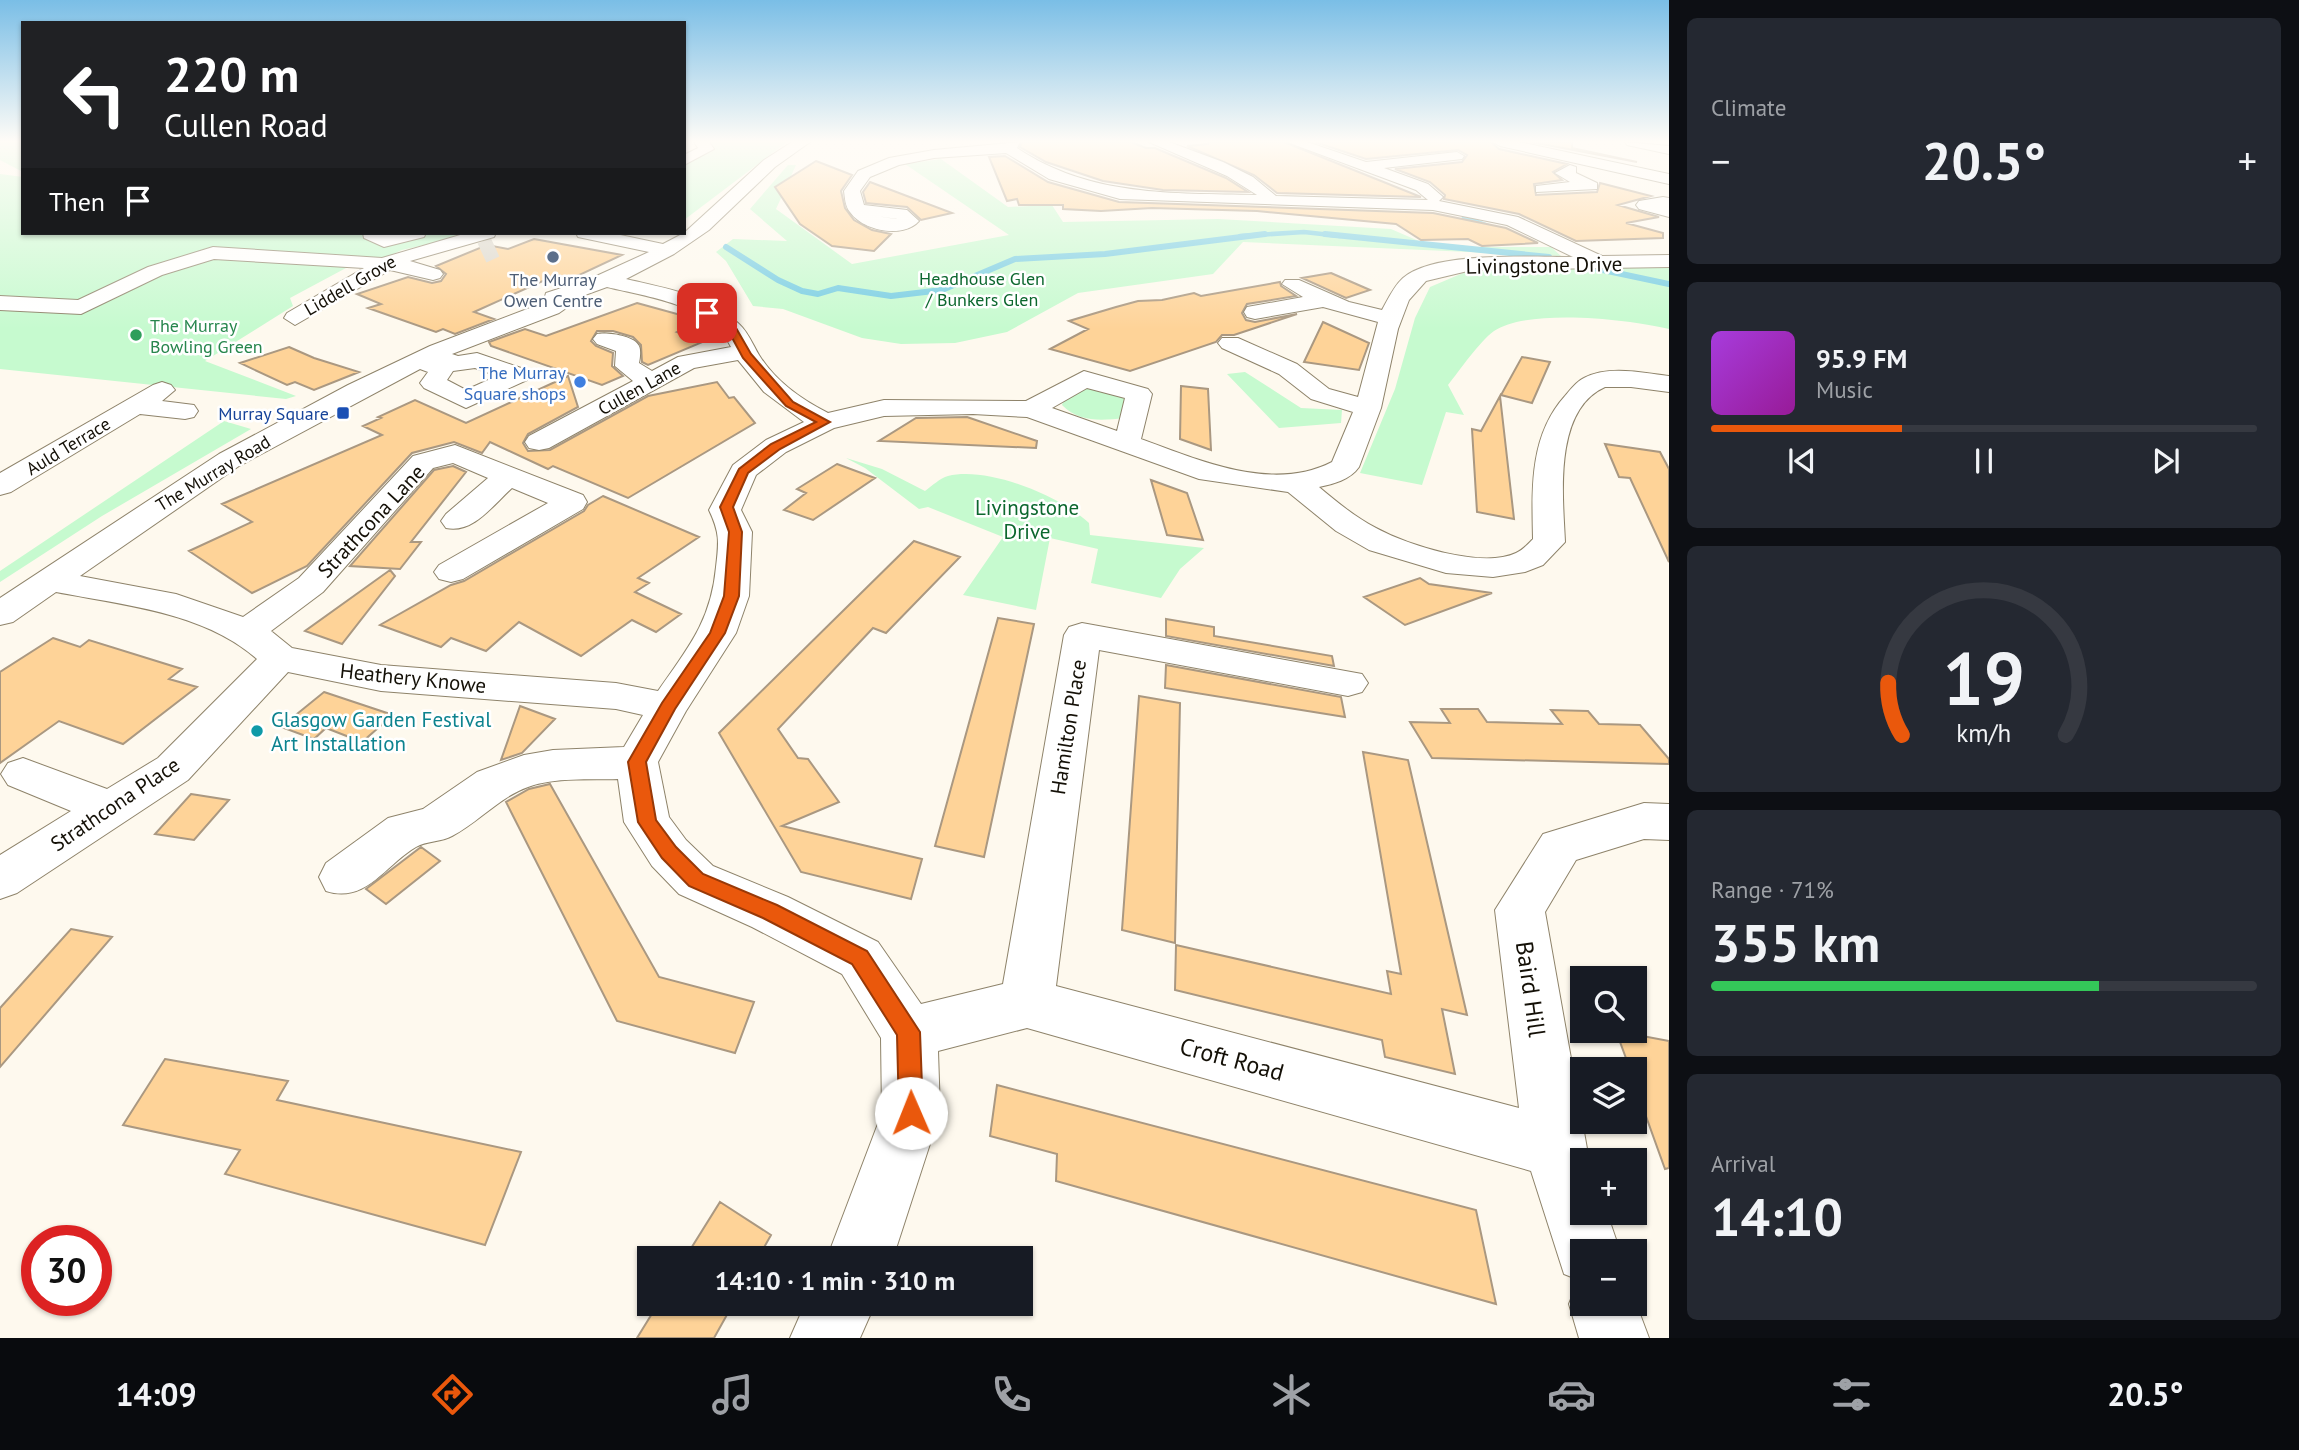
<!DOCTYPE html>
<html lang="en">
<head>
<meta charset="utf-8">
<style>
	:root { --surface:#171b24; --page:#242831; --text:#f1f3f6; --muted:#9ea1a6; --line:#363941; --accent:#ea580c }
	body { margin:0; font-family:"PT Sans",sans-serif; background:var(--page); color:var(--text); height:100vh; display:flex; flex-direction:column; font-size:26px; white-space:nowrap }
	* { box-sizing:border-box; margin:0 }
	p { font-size:23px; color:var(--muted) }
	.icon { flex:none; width:38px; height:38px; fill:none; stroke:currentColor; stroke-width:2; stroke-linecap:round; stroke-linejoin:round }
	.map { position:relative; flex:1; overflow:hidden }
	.sheet { display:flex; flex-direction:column; gap:18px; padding:18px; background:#0d0f14; width:630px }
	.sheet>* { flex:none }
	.top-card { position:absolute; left:21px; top:21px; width:665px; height:214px; border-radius:0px; box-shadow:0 2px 5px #0004; background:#202124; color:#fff; overflow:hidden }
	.controls { position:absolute; left:1570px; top:966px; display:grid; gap:14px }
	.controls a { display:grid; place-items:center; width:77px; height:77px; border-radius:0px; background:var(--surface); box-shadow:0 2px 5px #0004; font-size:35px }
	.speed { position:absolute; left:21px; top:1225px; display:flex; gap:14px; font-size:35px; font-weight:700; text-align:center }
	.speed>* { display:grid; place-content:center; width:91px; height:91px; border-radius:50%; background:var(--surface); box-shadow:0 2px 5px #0004; line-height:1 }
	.speed .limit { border:10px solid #d22; background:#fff; color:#111 }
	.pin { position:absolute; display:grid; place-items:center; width:60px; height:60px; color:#fff; margin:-30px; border-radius:14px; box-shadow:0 4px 10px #0006 }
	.me { position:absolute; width:77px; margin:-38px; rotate:359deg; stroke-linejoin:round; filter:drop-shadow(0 0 5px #0008) }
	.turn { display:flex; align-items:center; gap:24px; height:147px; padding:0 28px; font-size:32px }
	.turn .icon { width:91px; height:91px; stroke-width:2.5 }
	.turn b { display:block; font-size:49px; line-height:60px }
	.then { display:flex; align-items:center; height:66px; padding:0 28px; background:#0003; gap:14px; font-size:26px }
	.big { font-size:52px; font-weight:700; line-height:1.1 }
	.sheet .card { flex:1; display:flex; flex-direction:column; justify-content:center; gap:10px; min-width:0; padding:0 24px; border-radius:10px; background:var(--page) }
	.sheet .dial { align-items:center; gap:0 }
	.dial svg { height:182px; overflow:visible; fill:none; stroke:var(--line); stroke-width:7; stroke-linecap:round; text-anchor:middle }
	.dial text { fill:var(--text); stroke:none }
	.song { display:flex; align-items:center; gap:21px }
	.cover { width:84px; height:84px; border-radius:10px; background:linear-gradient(135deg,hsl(280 70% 55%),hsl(300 70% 35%)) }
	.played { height:7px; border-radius:4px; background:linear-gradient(90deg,var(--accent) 35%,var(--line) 35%) }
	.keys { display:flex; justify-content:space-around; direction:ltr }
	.heat { display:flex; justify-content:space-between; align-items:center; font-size:38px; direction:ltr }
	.charge { height:10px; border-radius:5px; background:linear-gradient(90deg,#34c759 71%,var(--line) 0) }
	.trip { position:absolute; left:637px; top:1246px; width:396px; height:70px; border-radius:0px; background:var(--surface); box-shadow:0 2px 5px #0004; font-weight:700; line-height:70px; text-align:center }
	.tab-bar { display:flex; height:112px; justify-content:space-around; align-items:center; background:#090b0e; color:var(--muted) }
	.tab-bar .icon { width:49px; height:49px }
	.tab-bar .active { color:var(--accent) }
	.tab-bar b { font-size:32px; color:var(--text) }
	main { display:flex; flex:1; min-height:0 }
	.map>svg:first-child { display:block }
	.green { fill:#c6facf }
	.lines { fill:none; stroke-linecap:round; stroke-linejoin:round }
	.stream-far1 { stroke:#76cde2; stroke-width:4.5 }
	.stream { stroke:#76cde2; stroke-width:6 }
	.building { fill:#fed398; stroke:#aa9881; stroke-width:2 }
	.minor-tunnel { stroke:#dbd6cb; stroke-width:21; stroke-dasharray:21 10; stroke-linecap:butt }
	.minor-casing { stroke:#8e836a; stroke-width:2 }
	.minor { fill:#fff; fill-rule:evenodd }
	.route { fill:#ea580c; stroke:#983908; stroke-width:2 }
	.service-dot { fill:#5c6f8a; stroke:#fff; stroke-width:2.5 }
	.leisure-dot { fill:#2e9e5b; stroke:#fff; stroke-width:2.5 }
	.shop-dot { fill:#3f7fe0; stroke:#fff; stroke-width:2.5 }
	.transit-dot { fill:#1a4fb4; stroke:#fff; stroke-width:2.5 }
	.culture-dot { fill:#0f9aa8; stroke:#fff; stroke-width:2.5 }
	.labels { text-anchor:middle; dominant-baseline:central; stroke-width:5; stroke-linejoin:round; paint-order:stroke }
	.far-park-label { font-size:18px; fill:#0c672e; stroke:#fff }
	.far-service-label { font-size:18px; fill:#4e5e75; stroke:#fff }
	.far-street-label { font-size:18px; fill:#141007; stroke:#fff }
	.far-leisure-label { font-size:18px; fill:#27864d; stroke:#fff; text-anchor:start }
	.far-shop-label { font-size:18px; fill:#366cbe; stroke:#fff; text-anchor:end }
	.far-transit-label { font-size:18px; fill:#164399; stroke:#fff; text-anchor:end }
	.street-label { font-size:21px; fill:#141007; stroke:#fff }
	.park-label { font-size:21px; fill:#0c672e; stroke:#fff }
	.culture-label { font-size:21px; fill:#0d838f; stroke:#fff; text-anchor:start }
	.near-street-label { font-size:24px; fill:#141007; stroke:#fff }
</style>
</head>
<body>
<main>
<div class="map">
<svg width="1669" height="1338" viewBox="0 0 1669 1338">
	<rect width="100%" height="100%" fill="#fef9ee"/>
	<!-- green -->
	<path class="green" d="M0 142H23V172L0 160Z
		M706 142H787L684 220V165L714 149Z
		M941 159 1008 207 1052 205 1063 222 1218 219 1391 229 1421 242 1465 247H1551L1561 256 1243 242 1213 274 1078 293 1007 332 955 343 901 344 862 338 783 309 753 306 726 261 716 252 733 239 787 241 750 209 788 165H796L776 209 852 264 1009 235 905 164Z
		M0 174 23 177V233H477L402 250 362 268H346L290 298 293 306 205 361 296 396 286 399 0 369Z
		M1503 267H1669V329C1629 319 1528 308 1494 331 1479 342 1460 370 1448 385L1464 415 1446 412 1422 485 1360 473 1395 389 1415 318 1430 287 1463 273Z
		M1245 372 1301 408 1342 410 1341 423 1279 428 1227 374Z
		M1094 387 1127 398 1124 418C1100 421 1079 422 1062 405 1067 393 1082 388 1094 387Z
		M224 421 251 429 102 516 0 582V571Z
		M846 458 882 469 925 491C932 486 940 478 948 476 988 466 1060 496 1089 523L1090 535 1204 548 1180 569 1161 598 1091 583 1098 549 1050 538 1036 610 963 595 1003 537 928 507 919 509 865 468Z"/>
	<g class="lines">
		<!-- stream-far1 -->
		<path class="stream-far1" d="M1464 217 1494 228
			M1240 236 1304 232 1340 236"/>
		<!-- stream -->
		<path class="stream" d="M1325 234 1549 257
			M726 247 778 280 802 291 818 294 838 288 891 296 942 290 1015 259 1105 254 1265 234
			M1584 266 1669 284"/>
	</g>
	<!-- building -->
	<path class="building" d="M1022 142H1131L1146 148H1155L1226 178 1248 192 1163 190 1103 181 1046 162 1020 147Z
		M1209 142H1284L1421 197 1277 193 1254 175 1187 146 1208 144Z
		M1315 142H1491L1499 149 1567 164 1553 172 1562 180 1534 184 1536 195 1597 192 1600 183 1651 196 1618 205 1659 217 1626 223 1663 233V238L1576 241 1519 214 1444 199 1445 195 1430 182 1395 169 1462 162 1467 155 1458 150 1366 159Z
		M1531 142H1572V148L1637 162Z
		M1005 156 1048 182 1119 202 1433 213 1506 228 1538 243 1482 246 1468 239 1421 240 1396 224 1257 211 1152 208 1101 211 1063 209V205H1019L1017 199 1007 201 989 157Z
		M816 161 852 175 841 191 845 208 854 220 872 230 891 234 874 251 832 246 800 224 775 187Z
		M870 182 952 213 921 220 907 207 866 203 863 192Z
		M534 239 622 255 573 278 556 275 474 312 494 319 455 334 443 329 436 332 368 308 381 304 357 294 408 277 432 283 441 281 446 274 436 266 487 245 508 249Z
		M1331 273 1370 290 1346 298 1302 278Z
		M1280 282 1281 286 1296 296 1247 304 1242 313 1246 320 1255 322 1297 314 1234 335H1222L1216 342 1130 371 1050 349 1088 329 1069 321 1116 307 1138 301 1162 300 1194 293 1201 296Z
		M637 303 699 320 677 332 705 341 648 365 642 362 641 345 633 337 613 331H597L591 341 596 346 613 353 612 366 623 376 602 385 491 346 489 342 525 329 546 336Z
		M1323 322 1369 343 1359 370 1304 362Z
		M289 347 314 358 359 372 314 390 295 382 287 385 240 363Z
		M1522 357 1550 362 1532 403 1501 395Z
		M568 376 578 407 528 434 523 443 528 451 550 450 648 396 717 382 729 398 734 397 755 423 628 498 553 466 548 469 490 442 482 453 454 442 412 453 307 566 252 593 189 551 252 522 222 504 382 435 363 426 381 418 378 417 415 400 466 423Z
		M1181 386 1208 389 1211 450 1180 439Z
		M1500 396 1514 519 1477 512 1472 429 1481 431Z
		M967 417 1037 441 1036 448 879 441 916 418Z
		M1605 444 1660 452 1669 469V562L1630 478 1619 477Z
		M837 464 875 478 813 520 784 510 806 493 797 489Z
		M453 466 466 472 411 542H421L400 569 350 566 434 470Z
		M1151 480 1187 493 1203 540 1167 535Z
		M603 496 699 537 638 578 649 583 635 592 681 614 656 632 632 620 581 656 519 622 486 651 451 638 441 647 380 625 451 585 464 581 584 511 588 505Z
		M914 541 960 557 886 633 873 628 778 729 798 758 808 759 839 802 782 826 922 859 911 899 801 872 719 733Z
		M390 570 395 576 342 644 305 631Z
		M1420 578 1429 584 1492 593 1405 625 1364 597Z
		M998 618 1034 624 984 857 935 846Z
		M1166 619 1214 627V636L1332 656 1334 666 1166 636Z
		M53 638 80 647 89 640 182 669 169 679 197 687 123 744 59 721 0 763V672Z
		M1166 665 1341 697 1345 717 1165 688Z
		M324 692 393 715 362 742 326 728 314 739 281 727Z
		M1139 696 1180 703 1175 943 1122 930Z
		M520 706 555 719 522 753 501 760Z
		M1441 709H1478L1487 722 1562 724 1551 710 1588 711 1599 724 1640 725 1669 759V764L1432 758 1410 722 1450 723Z
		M1363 752 1408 760 1467 1015 1442 1009 1455 1074 1385 1057 1382 1040 1175 990 1176 945 1391 994 1387 971 1401 974Z
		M550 784 659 977 754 1002 735 1053 617 1021 506 802 529 789Z
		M191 794 229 800 194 840 155 834Z
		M421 847 440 861 386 904 366 889Z
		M71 929 112 937 0 1067V1008Z
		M1616 1031 1669 1041V1168L1665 1169 1634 1083V1069H1630Z
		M165 1059 288 1081 277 1100 521 1152 485 1245 225 1174 240 1150 123 1125Z
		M997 1085 1476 1210 1496 1304 1056 1181 1057 1154 990 1136Z
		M720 1202 771 1235 758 1258H685Z
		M658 1304H733L714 1338H637Z"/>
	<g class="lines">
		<!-- minor-tunnel -->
		<path class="minor-tunnel" d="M482 253 495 247"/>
		<defs>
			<path id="minor" d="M694 142H709L714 149 684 165V155L698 148Z
				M792 142H810L775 167 709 230 674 254 626 279C664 288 710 295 739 324 748 332 753 345 759 355 775 381 802 400 828 413L884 400 1026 401 1084 371 1148 389 1152 394 1141 439C1199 460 1272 493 1332 462L1353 412 1311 399 1279 374 1222 348 1218 343 1222 338H1238L1297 364 1329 389 1358 397 1378 322 1323 307 1255 319 1247 317 1244 312 1247 307 1303 297 1282 284 1285 280H1299L1349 302 1382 310C1388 299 1394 286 1403 278 1434 251 1531 257 1573 257L1507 225 1433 210 1120 199 1049 179 1006 153 934 158 899 165 870 177 860 191 864 205 907 210 919 221C903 239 863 231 850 212 845 206 845 198 844 191L858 171 889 158 934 150 1020 142 1017 148C1090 197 1172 193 1257 195L1227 176 1149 142H1169L1223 162 1253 177 1276 196 1428 200 1416 190 1287 142H1307L1366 162 1457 152 1464 156 1462 159 1384 168 1428 184 1443 197 1439 201 1518 217 1602 256 1669 255V267L1472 270 1426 281 1409 300 1398 329 1381 408 1359 467C1350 480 1333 484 1319 487 1337 502 1355 517 1376 528 1407 545 1482 569 1516 553 1523 550 1528 544 1533 539 1532 490 1529 436 1565 396 1570 390 1577 381 1584 378 1609 365 1643 373 1669 376V392L1631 387H1605C1553 410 1563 497 1565 542L1543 565 1525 572 1493 577 1446 573 1369 550 1336 531 1288 492 1199 479 1027 417 973 414 884 416 834 428 786 452 756 475 741 510 752 532 749 596 736 633 686 711 658 762 669 817 686 840 713 866 788 897 878 942 921 1004 1003 984 1064 635 1069 627 1082 623 1362 674 1368 683 1362 692 1348 696 1099 650 1056 986 1519 1108 1495 910 1543 834 1644 803 1669 804V840L1644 839 1576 860 1545 912 1589 1160H1582V1213H1607L1620 1251H1582V1304H1634V1298L1649 1338H1579L1569 1304 1579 1280 1564 1274 1531 1171 1027 1028 938 1051 940 1113 893 1258H827L882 1113 881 1038 842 974 752 927 679 894 652 866 624 822 618 779C589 780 555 777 528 787 498 798 479 822 452 836 441 842 426 841 416 847 385 865 366 904 326 891L319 877 326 863 388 818 423 809 477 772 524 755 553 750 624 747 643 715 616 709 381 691 288 672 188 780 17 893 0 899V855L71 811 8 785 1 774 8 763 23 758 107 789 158 758 257 659C204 612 123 605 56 592L13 622 0 625V598L219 454 348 385 430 346 543 303 546 293 592 278 649 252 578 237 576 233H611L663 244 684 233 764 160ZM876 216 896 219H897ZM607 287C647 297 711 304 731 347L678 357 652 371 639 363C640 358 641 350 639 346 634 335 606 332 597 334L593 339 597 344 616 351 615 366 633 381 529 436 525 442 529 448 539 450 549 448 694 368 738 360 764 392 804 422 766 440 733 465 709 510C720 533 719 542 716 567 711 621 688 648 658 691L616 683 381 665 292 648 271 631 323 592 433 468 453 463 488 478 446 514 441 521 446 528C473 534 493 505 512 488L548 503 439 565 434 572 439 579 451 582 463 579 583 509 587 502 583 495 455 445 413 456 299 578 243 617 176 594 80 576 239 466 420 369 428 372 420 383 424 388 466 408 527 380 530 375 527 370 477 353 458 356 452 354 559 313 585 295ZM475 368 497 376 466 390 447 380 453 371ZM1087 388 1125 398 1117 431 1052 408Z
				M1493 142H1519L1669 174V184L1500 146Z
				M1625 142 1669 146V154L1627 145Z
				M1570 165 1576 167V173L1597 183V189L1536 192V186L1570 182 1555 173Z
				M1663 197 1669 198V217L1639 209 1636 205 1639 201Z
				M363 233H426L424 237 384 247 364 238Z
				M467 233H496L494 237 410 261 440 270 443 274 440 278 433 280 390 270 295 325 284 318 287 313 364 268 214 259 162 275 81 314 0 310V296L78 300 148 267 213 247 382 258Z
				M162 382 171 385 175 390 162 401 194 405 198 411 194 417 185 419 140 414 11 492 0 495V473L153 385Z
				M805 1304H875L860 1338H790Z"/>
		</defs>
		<!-- minor casing -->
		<use href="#minor" class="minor-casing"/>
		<!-- minor -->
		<use href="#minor" class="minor"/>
	</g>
	<!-- sky -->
	<linearGradient id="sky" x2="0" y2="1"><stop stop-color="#7abee6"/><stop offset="0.43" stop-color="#fffcf7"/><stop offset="1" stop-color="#fffcf7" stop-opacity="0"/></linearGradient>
	<rect width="1669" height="329" fill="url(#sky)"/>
	<!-- route -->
	<path class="route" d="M704 311H710L736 328 751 354 793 402 830 422 780 449 748 473 733 507 742 532 739 596 725 633 675 709 646 762 656 820 676 847 703 874 777 905 867 951 920 1032 923 1113 919 1122 911 1125 902 1122 899 1113 897 1035 852 964 763 918 689 886 662 858 638 822 628 762 662 703 710 633 724 596 729 532 720 507 739 469 771 444 816 422 786 406 743 358 729 332 704 315Z"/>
	<!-- markers -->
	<circle class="service-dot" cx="553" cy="257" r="7"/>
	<circle class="leisure-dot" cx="136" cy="335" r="7"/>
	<circle class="shop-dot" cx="580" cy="382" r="7"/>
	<rect class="transit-dot" x="336" y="406" width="14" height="14" rx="3.5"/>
	<circle class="culture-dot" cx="257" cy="731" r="7"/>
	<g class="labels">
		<!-- far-park labels -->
		<g class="far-park-label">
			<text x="982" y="278">Headhouse Glen<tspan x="982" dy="21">/ Bunkers Glen</tspan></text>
		</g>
		<!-- far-service labels -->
		<g class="far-service-label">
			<text x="553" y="279">The Murray<tspan x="553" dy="21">Owen Centre</tspan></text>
		</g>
		<!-- far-street labels -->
		<g class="far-street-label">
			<text transform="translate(350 285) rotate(-30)">Liddell Grove</text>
			<text transform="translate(639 388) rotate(-29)">Cullen Lane</text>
			<text transform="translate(68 446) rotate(-31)">Auld Terrace</text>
			<text transform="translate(213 473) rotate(-31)">The Murray Road</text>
		</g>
		<!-- far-leisure labels -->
		<g class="far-leisure-label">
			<text x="150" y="325">The Murray<tspan x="150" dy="21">Bowling Green</tspan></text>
		</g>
		<!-- far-shop labels -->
		<g class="far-shop-label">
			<text x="566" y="372">The Murray<tspan x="566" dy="21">Square shops</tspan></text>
		</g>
		<!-- far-transit labels -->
		<g class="far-transit-label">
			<text x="329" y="413">Murray Square</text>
		</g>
		<!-- street labels -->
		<g class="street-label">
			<text transform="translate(1544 265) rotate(-1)">Livingstone Drive</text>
			<text transform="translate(371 521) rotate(-47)">Strathcona Lane</text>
			<text transform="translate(413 678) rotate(6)">Heathery Knowe</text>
			<text transform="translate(1068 727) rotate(-81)">Hamilton Place</text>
			<text transform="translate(115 804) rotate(-34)">Strathcona Place</text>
		</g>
		<!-- park labels -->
		<g class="park-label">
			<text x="1027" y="507">Livingstone<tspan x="1027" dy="24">Drive</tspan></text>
		</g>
		<!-- culture labels -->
		<g class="culture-label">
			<text x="271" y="719">Glasgow Garden Festival<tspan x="271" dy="24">Art Installation</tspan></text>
		</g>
		<!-- near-street labels -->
		<g class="near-street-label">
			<text transform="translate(1531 989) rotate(82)">Baird Hill</text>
			<text transform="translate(1232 1059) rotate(15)">Croft Road</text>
		</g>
	</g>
</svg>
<div class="controls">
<a><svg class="icon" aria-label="search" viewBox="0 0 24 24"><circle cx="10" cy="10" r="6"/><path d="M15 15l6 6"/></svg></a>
<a><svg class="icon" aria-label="layers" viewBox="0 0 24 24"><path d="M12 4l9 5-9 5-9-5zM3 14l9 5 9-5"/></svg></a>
<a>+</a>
<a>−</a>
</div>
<div class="speed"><div class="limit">30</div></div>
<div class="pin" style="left:707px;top:313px;background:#d93025"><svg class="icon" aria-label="arrive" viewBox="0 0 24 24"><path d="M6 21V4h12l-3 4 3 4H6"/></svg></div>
<svg class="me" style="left:911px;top:1113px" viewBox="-20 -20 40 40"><circle r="19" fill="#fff"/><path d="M0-13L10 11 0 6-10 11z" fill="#ea580c"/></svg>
<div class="trip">14:10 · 1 min · 310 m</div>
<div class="top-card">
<div class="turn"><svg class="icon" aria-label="left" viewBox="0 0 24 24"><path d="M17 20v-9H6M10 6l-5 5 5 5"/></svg><div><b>220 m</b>Cullen Road</div></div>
<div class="then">Then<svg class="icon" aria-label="arrive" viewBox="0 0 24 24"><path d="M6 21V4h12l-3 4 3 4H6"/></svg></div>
</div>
</div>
<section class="sheet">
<div class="card"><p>Climate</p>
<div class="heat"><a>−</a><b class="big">20.5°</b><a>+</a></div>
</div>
<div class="card">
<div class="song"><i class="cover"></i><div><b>95.9 FM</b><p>Music</p></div></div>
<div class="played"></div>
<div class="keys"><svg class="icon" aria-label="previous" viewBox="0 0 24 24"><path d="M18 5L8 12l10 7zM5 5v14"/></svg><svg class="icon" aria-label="pause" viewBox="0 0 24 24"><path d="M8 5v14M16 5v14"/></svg><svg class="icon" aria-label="next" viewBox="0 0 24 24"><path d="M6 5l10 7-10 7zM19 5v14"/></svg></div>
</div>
<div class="card dial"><svg viewBox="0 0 100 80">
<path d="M14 69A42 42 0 1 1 86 69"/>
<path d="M14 69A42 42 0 0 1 8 46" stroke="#ea580c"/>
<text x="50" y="56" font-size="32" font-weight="700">19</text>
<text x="50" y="72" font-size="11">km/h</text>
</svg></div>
<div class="card"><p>Range · 71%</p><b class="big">355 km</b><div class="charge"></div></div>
<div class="card"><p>Arrival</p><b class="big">14:10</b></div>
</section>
</main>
<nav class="tab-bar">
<b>14:09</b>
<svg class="icon active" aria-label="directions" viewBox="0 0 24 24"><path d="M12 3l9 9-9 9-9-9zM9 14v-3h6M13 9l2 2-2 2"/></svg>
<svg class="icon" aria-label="music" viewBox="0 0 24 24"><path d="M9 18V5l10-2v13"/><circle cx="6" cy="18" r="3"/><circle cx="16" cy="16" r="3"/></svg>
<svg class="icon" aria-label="phone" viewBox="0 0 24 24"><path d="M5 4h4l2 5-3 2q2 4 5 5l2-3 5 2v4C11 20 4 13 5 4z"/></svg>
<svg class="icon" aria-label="climate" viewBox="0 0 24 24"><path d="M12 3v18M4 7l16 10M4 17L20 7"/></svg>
<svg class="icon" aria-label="car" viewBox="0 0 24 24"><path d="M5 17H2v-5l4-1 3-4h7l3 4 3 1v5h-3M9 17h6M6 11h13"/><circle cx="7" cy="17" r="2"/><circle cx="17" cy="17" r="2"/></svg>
<svg class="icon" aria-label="filters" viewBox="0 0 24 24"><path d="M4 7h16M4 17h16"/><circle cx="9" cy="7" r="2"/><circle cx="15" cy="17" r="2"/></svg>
<b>20.5°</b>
</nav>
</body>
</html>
